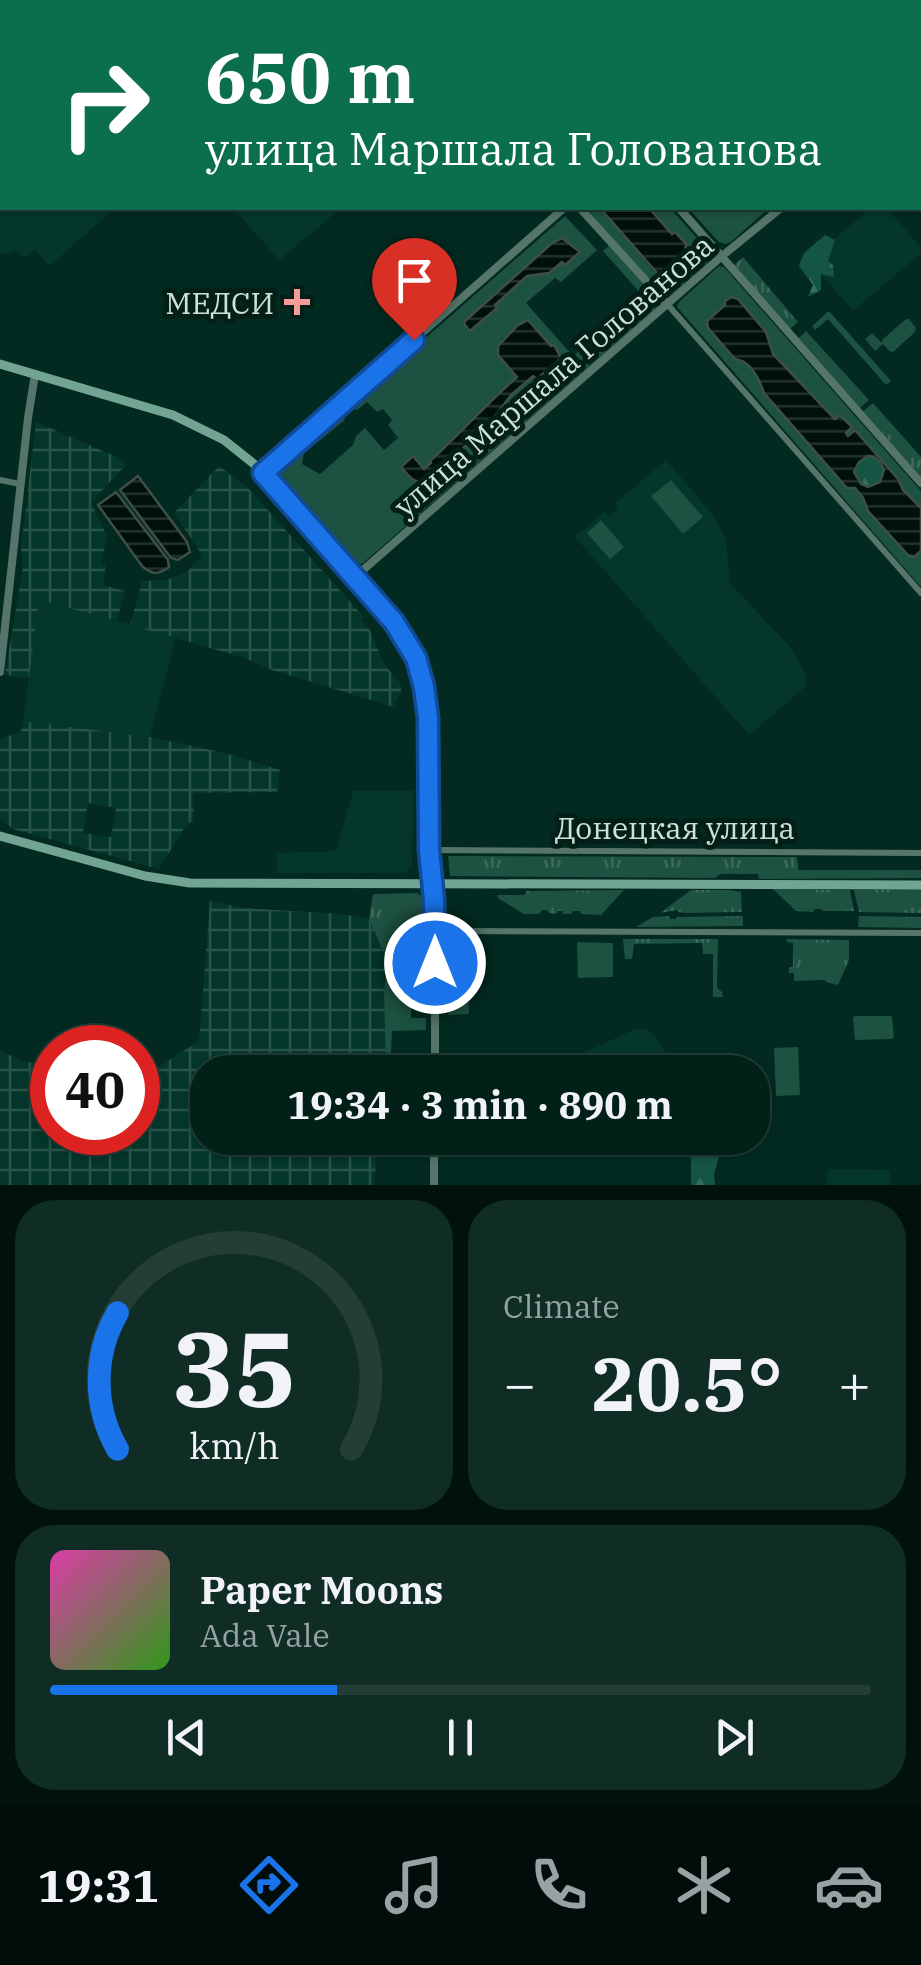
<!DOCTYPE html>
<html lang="en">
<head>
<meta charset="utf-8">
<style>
	:root { --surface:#022018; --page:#102d25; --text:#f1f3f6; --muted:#96a3a2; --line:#233e37; --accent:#1a73e8 }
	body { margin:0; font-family:"IBM Plex Serif",serif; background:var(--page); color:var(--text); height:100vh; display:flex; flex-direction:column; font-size:38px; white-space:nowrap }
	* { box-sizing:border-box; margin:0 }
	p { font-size:32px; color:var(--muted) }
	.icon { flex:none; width:55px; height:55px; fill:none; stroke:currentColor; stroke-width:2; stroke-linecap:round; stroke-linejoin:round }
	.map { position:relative; height:1185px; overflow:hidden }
	.drawer { display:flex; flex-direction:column; gap:15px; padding:15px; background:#01120d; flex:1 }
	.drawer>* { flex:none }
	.top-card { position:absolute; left:0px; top:0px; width:922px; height:210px; box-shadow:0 2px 8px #0004,0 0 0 2px var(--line); background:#0b6e4f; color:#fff; overflow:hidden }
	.speed { position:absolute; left:30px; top:1025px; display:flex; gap:20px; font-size:50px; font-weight:700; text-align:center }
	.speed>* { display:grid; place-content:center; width:130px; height:130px; border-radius:50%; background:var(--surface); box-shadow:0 2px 8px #0004,0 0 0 2px var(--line); line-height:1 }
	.speed .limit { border:15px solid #d22; background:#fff; color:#111 }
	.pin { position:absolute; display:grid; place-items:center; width:85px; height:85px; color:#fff; margin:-102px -42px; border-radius:50% 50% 50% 0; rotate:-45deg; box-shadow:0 0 10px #0007 }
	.pin .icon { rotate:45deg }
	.me { position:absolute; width:110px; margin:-55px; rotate:0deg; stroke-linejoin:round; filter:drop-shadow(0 0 8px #0008) }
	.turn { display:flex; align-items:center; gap:35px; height:210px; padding:0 40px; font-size:45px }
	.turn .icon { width:130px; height:130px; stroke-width:2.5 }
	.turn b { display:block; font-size:70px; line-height:85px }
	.big { font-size:75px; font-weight:700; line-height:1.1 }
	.drawer .card { flex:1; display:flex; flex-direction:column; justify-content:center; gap:15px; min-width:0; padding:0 35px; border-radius:40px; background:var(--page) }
	.drawer .dial { align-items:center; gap:0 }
	.dial svg { height:260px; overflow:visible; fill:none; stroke:var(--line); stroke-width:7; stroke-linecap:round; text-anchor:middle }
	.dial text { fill:var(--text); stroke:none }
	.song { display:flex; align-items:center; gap:30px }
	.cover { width:120px; height:120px; border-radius:15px; background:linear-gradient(135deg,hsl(320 70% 55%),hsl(110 70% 35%)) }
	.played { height:10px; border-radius:5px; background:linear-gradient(90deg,var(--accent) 35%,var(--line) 35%) }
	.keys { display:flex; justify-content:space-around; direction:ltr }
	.heat { display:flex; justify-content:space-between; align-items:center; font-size:55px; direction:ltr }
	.drawer .tiles { flex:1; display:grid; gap:15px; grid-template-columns:1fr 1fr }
	.card:last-child { grid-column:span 2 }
	.trip { position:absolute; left:190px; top:1055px; width:580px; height:100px; border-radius:40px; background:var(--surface); box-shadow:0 2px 8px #0004,0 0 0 2px var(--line); font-weight:700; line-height:100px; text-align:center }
	.dock { display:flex; height:160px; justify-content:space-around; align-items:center; background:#010d0a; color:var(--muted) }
	.dock .icon { width:70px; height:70px }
	.dock .current { color:var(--accent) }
	.dock b { font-size:45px; color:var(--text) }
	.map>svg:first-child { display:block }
	.built { fill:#04362b }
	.industrial { fill:url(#industrial-grid); fill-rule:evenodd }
	.grass { fill:url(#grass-tufts) }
	.forest { fill:url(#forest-firs) }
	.park { fill:#1d5142; fill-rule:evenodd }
	.water { fill:url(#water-rules); stroke:#3e4f48; stroke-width:2.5; fill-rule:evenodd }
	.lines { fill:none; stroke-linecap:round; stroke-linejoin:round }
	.minor { stroke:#56756a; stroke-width:6 }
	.tertiary { stroke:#56756a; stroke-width:8 }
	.secondary { stroke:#72a493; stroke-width:9 }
	.route-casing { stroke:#114b97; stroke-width:25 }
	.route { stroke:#1a73e8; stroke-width:18 }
	.poi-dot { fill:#f59b99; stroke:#031f17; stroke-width:4 }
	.labels { text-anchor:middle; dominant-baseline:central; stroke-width:10; stroke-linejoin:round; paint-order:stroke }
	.poi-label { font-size:30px; fill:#cde1da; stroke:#031f17; text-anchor:end }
	.street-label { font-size:30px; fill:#cde1da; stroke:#031f17 }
</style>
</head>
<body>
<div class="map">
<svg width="921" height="1185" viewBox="0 0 921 1185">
	<defs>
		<pattern id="industrial-grid" width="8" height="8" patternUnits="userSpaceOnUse" patternTransform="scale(2.5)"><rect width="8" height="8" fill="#04362b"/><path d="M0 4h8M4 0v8" fill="none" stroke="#275349"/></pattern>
		<pattern id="grass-tufts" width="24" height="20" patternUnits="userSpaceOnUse" patternTransform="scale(2.5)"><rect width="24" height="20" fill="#1d5142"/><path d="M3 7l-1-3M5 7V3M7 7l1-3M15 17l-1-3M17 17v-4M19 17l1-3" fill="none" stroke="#3d6a5d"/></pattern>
		<pattern id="forest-firs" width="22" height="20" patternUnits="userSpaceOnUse" patternTransform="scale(2.5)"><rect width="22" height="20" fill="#155544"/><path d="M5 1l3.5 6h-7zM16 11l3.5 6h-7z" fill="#366d5e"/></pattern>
		<pattern id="water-rules" width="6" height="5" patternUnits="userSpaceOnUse" patternTransform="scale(2.5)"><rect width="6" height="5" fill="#00100a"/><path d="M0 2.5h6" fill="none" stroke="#24322d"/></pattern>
	</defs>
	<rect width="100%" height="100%" fill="#022a20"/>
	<!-- built -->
	<path class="built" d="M2 117V208H115L50 266 35 250 25 258 14 250 6 254 0 252V120Z
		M233 208H342L279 260Z
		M871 208H887L921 248V253L853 311 815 267 820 251Z
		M666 460 713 515 726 538 730 583 792 649 804 671 807 685 751 734H748L575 537 605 511 610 516 618 509 614 504Z
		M39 600 176 637 150 737 23 721Z
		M353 791H414L412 867 404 873H277V853L336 851Z
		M635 1029H647L655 1037 673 1062 676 1072H585L579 1055Z
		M828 1169 890 1170 891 1185H827Z"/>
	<!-- industrial -->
	<path class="industrial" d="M36 422 119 458 126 465 91 502 107 536 101 564 106 565 103 585 125 591 117 621 39 600 29 678 5 675 23 566 21 547Z
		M219 466 248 488 364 617 361 619 370 630 384 664 400 683 402 695 399 694 394 707 272 670 245 658 130 625 142 581 166 580 187 572 202 555 174 513Z
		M23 721 150 737 225 753 280 770 277 792 194 793 193 821 186 825 159 869 13 829 0 819V739L21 731ZM88 803 116 808 111 837 83 833Z
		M210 901 243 908 342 914 369 919 388 963 384 990 387 1057 386 1072H208V1138H379L374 1185H0V1050L22 1061 52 1066V1132H138V1080L199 1041Z"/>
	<!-- grass -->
	<path class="grass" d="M743 257 798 322 790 329 734 265Z
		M829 311 891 381 886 385 828 319 815 330 812 326Z
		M806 331 869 400 860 408 799 338Z
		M873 403 921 457V477L863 411Z
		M448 856 797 857 798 870H921V878L759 879 758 874H720L715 878 450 876Z
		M773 889 850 890 854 911H823L821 909H815L813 912 796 911Z
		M921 889V913L859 912 854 890Z
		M624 890 601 915 581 914 580 911H573L572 914H563L562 911H558L556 914 549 913 547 910H542L539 914H524L498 898 497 895H525L526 891Z
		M691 890H730L741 892 742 912 684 913 679 912 677 910 660 913Z
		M417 893 423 897 425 904V990L412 991 411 1018H426V1030L392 1031 390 1072H386L384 990 388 963 369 919 373 894Z
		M669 916 670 919H676L677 917 743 916V926L636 927 653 917Z
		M859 916 921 917V928L858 927Z
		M448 938H473V962H467L469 1014 448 1015Z
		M623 939H718L717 988 722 992 723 997H713V954H703L702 943 634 944 632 959H625Z
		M786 939 849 940V960L838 985 826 982 825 980 794 981V973H789V967H793V943L787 942Z"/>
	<!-- forest -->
	<path class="forest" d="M825 235 835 240 828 261 833 265 834 277 821 274V290L808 297 813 285 799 266 804 253Z
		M854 472a15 15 0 1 1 30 0a15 15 0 1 1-30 0Z
		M691 1138H724L714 1175 715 1185H691Z"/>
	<!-- park -->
	<path class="park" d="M586 208H600L653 271 663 273C682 256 696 255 676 232L673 234 649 208H670L711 254V259L671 295 662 296Z
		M688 208H769L731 242 725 244 719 242Z
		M565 216 597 250 561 282 555 278 526 303 573 356 642 295 603 251 610 245 657 299 658 307 362 564 354 563 277 474 278 467ZM562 238 580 253 566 264 563 262 549 273 527 276 494 306ZM528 320 561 358 537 379 534 376 511 395 490 423 411 480 413 457 424 469 431 463 430 460C461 433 487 404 517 377L498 355 502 339ZM367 402 377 412 383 409 392 420 388 425 398 438 384 450 365 428 356 436 353 445 320 474 302 464 304 453 345 420 342 414 351 406 357 410Z
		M719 266 724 267 921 491V508L903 490 901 484 855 431 848 436 822 404 773 354 767 341 725 305 708 328 735 359C751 361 759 378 764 393L847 487 854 488 863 498 868 511 908 555 914 557 921 551V587L677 307 678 303Z
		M906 319H909L916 328 915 332 893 352 889 351 883 344 875 351 865 339 872 333 882 343 883 339Z
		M671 480 703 517 683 534 651 496Z
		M601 520 624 547 610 559 587 533Z
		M577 942 613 943V977L578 978Z
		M855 1016H892L894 1037 892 1039 855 1040 853 1018Z
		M798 1047 800 1095 776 1096 774 1048Z"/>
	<!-- water -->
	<path class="water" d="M600 208H649L672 234 675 232 686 244 685 253 663 273H657Z
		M562 238 580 252 565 265 562 262 549 273 527 276 495 305 497 308 470 331 464 324 465 321 551 244Z
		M732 297 738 299 766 332 773 354 835 419 840 415 852 427 846 433 848 436 855 430 898 479 903 490 921 508V551L914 557 908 555 868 511 863 498 855 488H847L764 393C759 378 751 361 735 359L708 328 707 321 725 305V301ZM868 456C876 456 882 463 884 470L880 482 868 487 861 484 854 472 859 462Z
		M528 320 551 346 554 345 561 358 537 379 533 376 511 395 490 423 430 479C415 486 410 478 401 467L413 456 424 469 431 463 430 461C460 434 486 404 517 377L498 355V346L517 326Z
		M138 476 187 542 190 552 178 560 171 558 120 490Z
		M116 492 168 560 169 567C158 575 152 575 142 566L98 505Z"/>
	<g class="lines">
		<!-- minor -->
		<path class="minor" d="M668 305 921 593
			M0 480 20 484
			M429 850 921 853
			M435 931 921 933"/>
		<!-- tertiary -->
		<path class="tertiary" d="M388 0 391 2
			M495 0 497 2
			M797 2 800 0
			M920 89 921 88
			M580 208 668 305
			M679 208 921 483
			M263 473 564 208
			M355 577 722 256 781 208
			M0 672 28 418 35 374
			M432 883 435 900V1072
			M434 1185V1138"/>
		<!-- secondary -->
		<path class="secondary" d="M893 0 895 2
			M920 30 921 31
			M0 364 173 415 224 440 254 464 278 488 394 622 416 658 427 706 429 850 432 883
			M0 836 145 876 190 883 921 885"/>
	</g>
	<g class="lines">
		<defs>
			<path id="route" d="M414 340 263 473 394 622 416 658 424 687 428 718 429 850 434 900 435 963"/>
		</defs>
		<!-- route casing -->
		<use href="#route" class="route-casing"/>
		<!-- route -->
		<use href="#route" class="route"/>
	</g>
	<!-- markers -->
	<path class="poi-dot" d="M292 287h10v10h10v10h-10v10h-10v-10h-10v-10h10z"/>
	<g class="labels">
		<!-- poi labels -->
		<g class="poi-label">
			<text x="274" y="302">МЕДСИ</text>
		</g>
		<!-- street labels -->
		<g class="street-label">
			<text transform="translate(553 375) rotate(-41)">улица Маршала Голованова</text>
			<text x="675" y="827">Донецкая улица</text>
		</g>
	</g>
</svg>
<div class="speed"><div class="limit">40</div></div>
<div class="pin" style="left:414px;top:340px;background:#d93025"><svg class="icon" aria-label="arrive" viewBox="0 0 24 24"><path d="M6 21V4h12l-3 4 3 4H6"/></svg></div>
<svg class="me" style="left:435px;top:963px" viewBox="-20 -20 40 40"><circle r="17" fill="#1a73e8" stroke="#fff" stroke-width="3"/><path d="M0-11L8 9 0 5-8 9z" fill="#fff"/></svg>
<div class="trip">19:34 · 3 min · 890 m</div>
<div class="top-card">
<div class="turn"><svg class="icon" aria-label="right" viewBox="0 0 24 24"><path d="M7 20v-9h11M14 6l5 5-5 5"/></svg><div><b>650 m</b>улица Маршала Голованова</div></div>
</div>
</div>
<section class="drawer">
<div class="tiles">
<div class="card dial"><svg viewBox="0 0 100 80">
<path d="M14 69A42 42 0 1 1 86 69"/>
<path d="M14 69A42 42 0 0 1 14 27" stroke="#1a73e8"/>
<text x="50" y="56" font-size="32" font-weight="700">35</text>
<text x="50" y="72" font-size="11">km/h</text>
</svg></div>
<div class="card"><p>Climate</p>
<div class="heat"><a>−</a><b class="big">20.5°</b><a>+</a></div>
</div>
<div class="card">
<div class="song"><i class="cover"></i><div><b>Paper Moons</b><p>Ada Vale</p></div></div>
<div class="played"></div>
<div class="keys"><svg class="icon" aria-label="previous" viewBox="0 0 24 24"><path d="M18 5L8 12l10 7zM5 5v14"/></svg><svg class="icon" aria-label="pause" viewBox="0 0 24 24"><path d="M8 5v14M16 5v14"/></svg><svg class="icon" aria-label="next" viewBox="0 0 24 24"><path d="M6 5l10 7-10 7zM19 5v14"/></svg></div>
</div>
</div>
</section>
<nav class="dock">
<b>19:31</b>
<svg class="icon current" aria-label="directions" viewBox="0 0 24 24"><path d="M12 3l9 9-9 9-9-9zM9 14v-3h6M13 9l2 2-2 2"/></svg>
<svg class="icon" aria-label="music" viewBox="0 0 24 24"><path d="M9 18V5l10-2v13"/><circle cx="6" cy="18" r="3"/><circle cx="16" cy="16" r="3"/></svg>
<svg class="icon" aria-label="phone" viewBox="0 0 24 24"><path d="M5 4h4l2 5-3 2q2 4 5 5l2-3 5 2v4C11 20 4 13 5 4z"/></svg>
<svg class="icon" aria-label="climate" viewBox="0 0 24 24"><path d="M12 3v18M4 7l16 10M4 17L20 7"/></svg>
<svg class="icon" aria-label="car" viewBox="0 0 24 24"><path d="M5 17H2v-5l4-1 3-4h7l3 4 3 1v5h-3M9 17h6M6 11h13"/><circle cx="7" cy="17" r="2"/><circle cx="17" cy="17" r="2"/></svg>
</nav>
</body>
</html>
